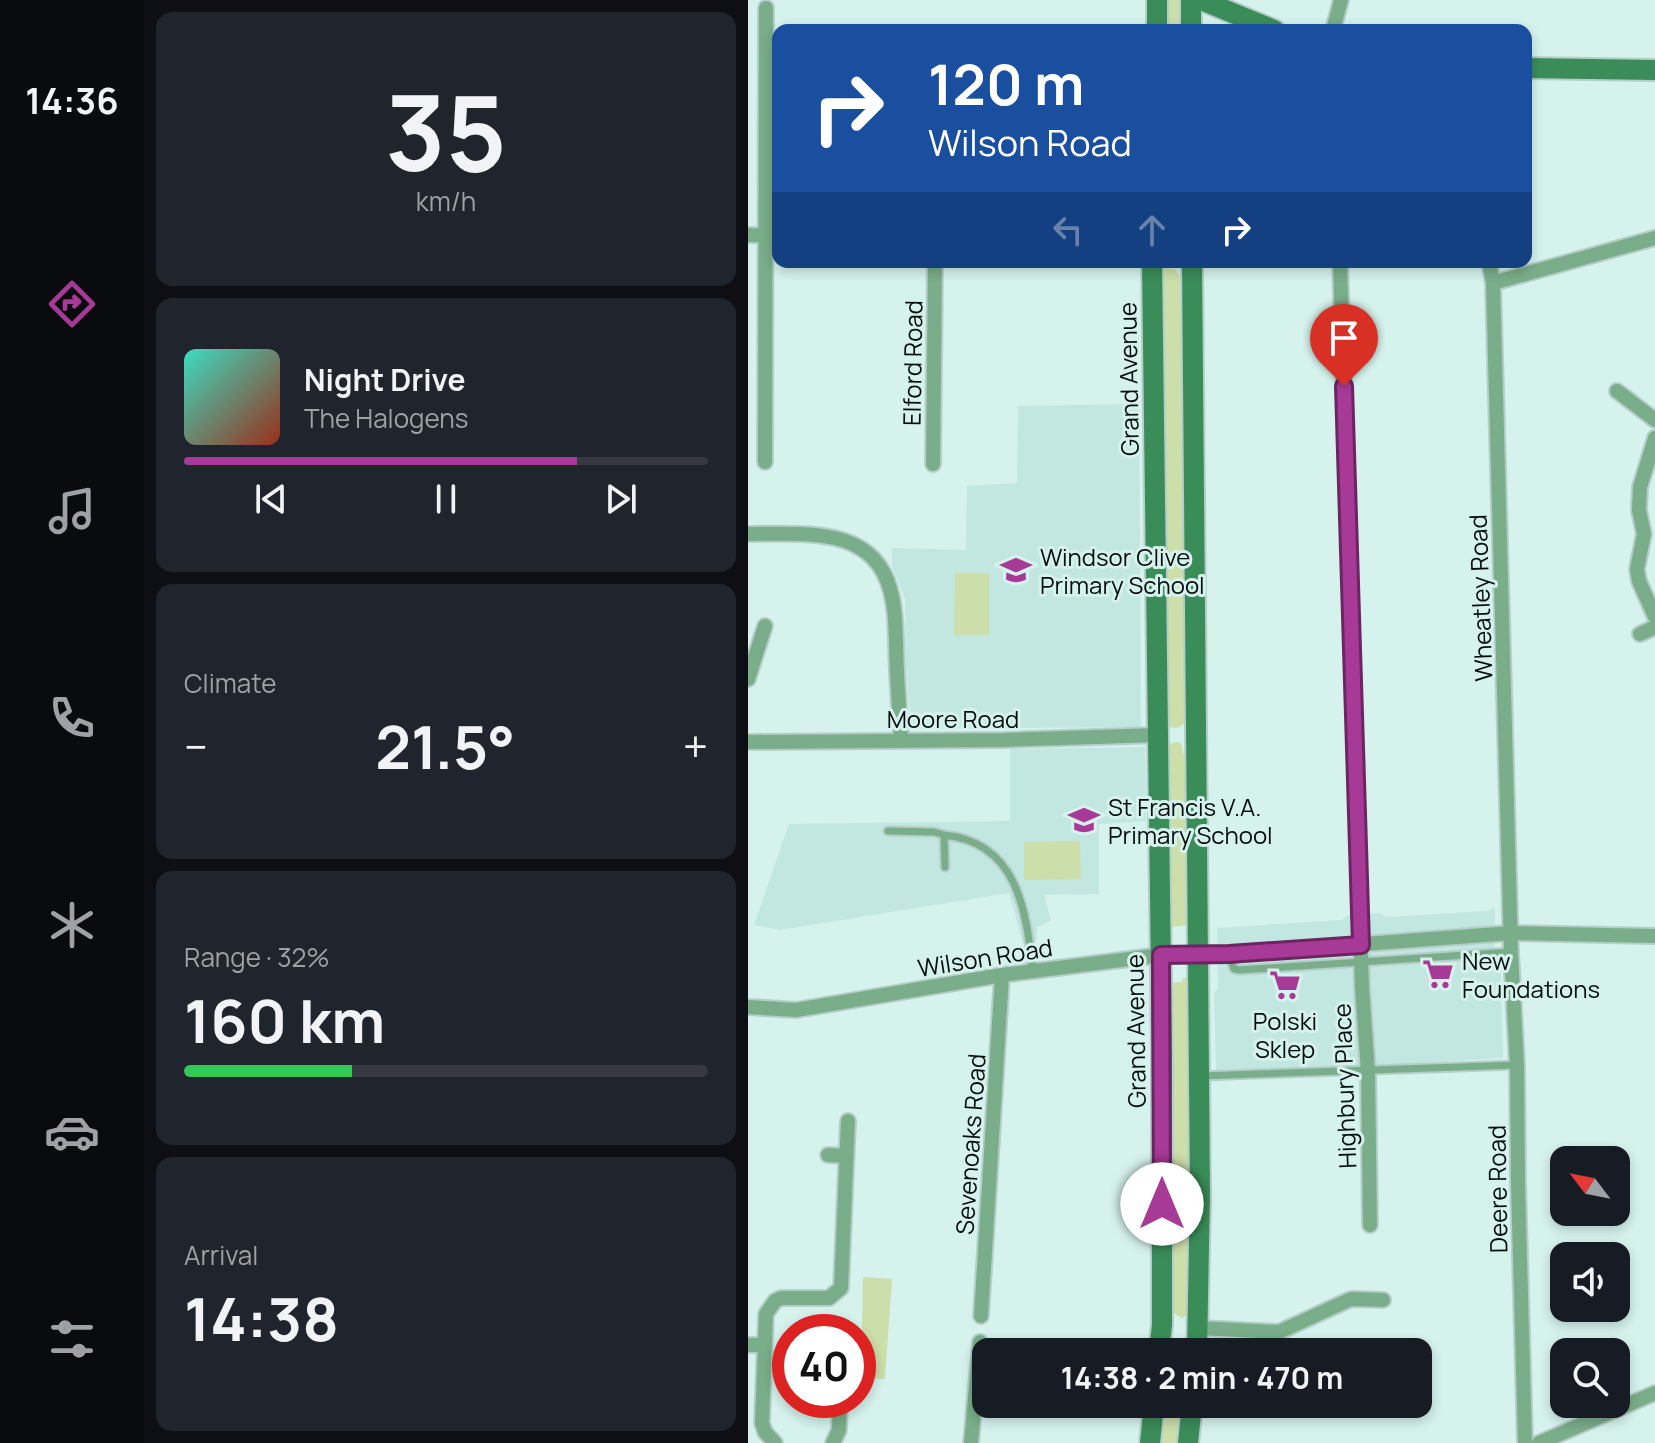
<!DOCTYPE html>
<html lang="en">
<head>
<meta charset="utf-8">
<style>
	:root { --surface:#171b24; --page:#20242c; --text:#f1f3f6; --muted:#9ea1a6; --line:#363941; --accent:#a73997 }
	body { margin:0; font-family:Manrope,sans-serif; background:var(--page); color:var(--text); height:100vh; display:flex; flex-direction:column; font-size:30px; white-space:nowrap }
	* { box-sizing:border-box; margin:0 }
	p { font-size:26px; color:var(--muted) }
	.icon { flex:none; width:44px; height:44px; fill:none; stroke:currentColor; stroke-width:2; stroke-linecap:round; stroke-linejoin:round }
	.map { position:relative; flex:1; overflow:hidden }
	.details { display:flex; flex-direction:column; gap:12px; padding:12px; background:#0d0f14; width:604px }
	.details>* { flex:none }
	.hud { position:absolute; left:24px; top:24px; width:760px; height:244px; border-radius:16px; box-shadow:0 4px 12px #0003; background:#1a4fa0; color:#fff; overflow:hidden }
	.needle { width:52px; rotate:302deg }
	.controls { position:absolute; left:802px; top:1146px; display:grid; gap:16px }
	.controls a { display:grid; place-items:center; width:80px; height:80px; border-radius:16px; background:var(--surface); box-shadow:0 4px 12px #0003; font-size:40px }
	.speed { position:absolute; left:24px; top:1314px; display:flex; gap:16px; font-size:40px; font-weight:700; text-align:center }
	.speed>* { display:grid; place-content:center; width:104px; height:104px; border-radius:50%; background:var(--surface); box-shadow:0 4px 12px #0003; line-height:1 }
	.speed .limit { border:12px solid #d22; background:#fff; color:#111 }
	.pin { position:absolute; display:grid; place-items:center; width:68px; height:68px; color:#fff; margin:-82px -34px; border-radius:50% 50% 50% 0; rotate:-45deg; box-shadow:0 0 8px #0007 }
	.pin .icon { rotate:45deg }
	.me { position:absolute; width:88px; margin:-44px; rotate:0deg; stroke-linejoin:round; filter:drop-shadow(0 0 6px #0008) }
	.turn { display:flex; align-items:center; gap:28px; height:168px; padding:0 24px; font-size:36px }
	.turn .icon { width:104px; height:104px; stroke-width:2.5 }
	.turn b { display:block; font-size:56px; line-height:68px }
	.lanes { display:flex; align-items:center; height:76px; padding:0 24px; background:#0003; justify-content:center; gap:40px; direction:ltr }
	.lanes .off { opacity:.35 }
	.big { font-size:60px; font-weight:700; line-height:1.1 }
	.details .widget { flex:1; display:flex; flex-direction:column; justify-content:center; gap:12px; min-width:0; padding:0 28px; border-radius:16px; background:var(--page) }
	.details .dial { align-items:center; gap:0 }
	.dial b { font-size:104px; line-height:1 }
	.song { display:flex; align-items:center; gap:24px }
	.cover { width:96px; height:96px; border-radius:12px; background:linear-gradient(135deg,hsl(170 70% 55%),hsl(10 70% 35%)) }
	.played { height:8px; border-radius:4px; background:linear-gradient(90deg,var(--accent) 75%,var(--line) 75%) }
	.keys { display:flex; justify-content:space-around; direction:ltr }
	.heat { display:flex; justify-content:space-between; align-items:center; font-size:44px; direction:ltr }
	.charge { height:12px; border-radius:6px; background:linear-gradient(90deg,#34c759 32%,var(--line) 0) }
	.trip { position:absolute; left:224px; top:1338px; width:460px; height:80px; border-radius:16px; background:var(--surface); box-shadow:0 4px 12px #0003; font-weight:700; line-height:80px; text-align:center }
	main { display:flex; flex:1; min-height:0 }
	.dock { display:flex; flex-direction:column; width:144px; justify-content:space-around; align-items:center; background:#090b0e; color:var(--muted) }
	.dock .icon { width:56px; height:56px }
	.dock .selected { color:var(--accent) }
	.dock b { font-size:36px; color:var(--text) }
	.map>svg:first-child { display:block }
	.built { fill:#c1e7e0 }
	.green { fill:#ccdeaa }
	.lines { fill:none; stroke-linecap:round; stroke-linejoin:round }
	.lane-casing { stroke:#b5cec9; stroke-width:11 }
	.street-casing { stroke:#b5cec9; stroke-width:18 }
	.secondary-casing { stroke:#b5cec9; stroke-width:24 }
	.lane { stroke:#7aad89; stroke-width:7 }
	.street { stroke:#7aad89; stroke-width:14 }
	.secondary { stroke:#3a8d59; stroke-width:20 }
	.route-casing { stroke:#6d2562; stroke-width:20 }
	.route { stroke:#a73997; stroke-width:14 }
	.labels { text-anchor:middle; dominant-baseline:central; stroke-width:6; stroke-linejoin:round; paint-order:stroke }
	.street-label { font-size:24px; fill:#060f0d; stroke:#d6f2ed }
	.poi-label { font-size:24px; fill:#060f0d; stroke:#d6f2ed; text-anchor:start }
</style>
</head>
<body>
<main>
<nav class="dock">
<b>14:36</b>
<svg class="icon selected" aria-label="directions" viewBox="0 0 24 24"><path d="M12 3l9 9-9 9-9-9zM9 14v-3h6M13 9l2 2-2 2"/></svg>
<svg class="icon" aria-label="music" viewBox="0 0 24 24"><path d="M9 18V5l10-2v13"/><circle cx="6" cy="18" r="3"/><circle cx="16" cy="16" r="3"/></svg>
<svg class="icon" aria-label="phone" viewBox="0 0 24 24"><path d="M5 4h4l2 5-3 2q2 4 5 5l2-3 5 2v4C11 20 4 13 5 4z"/></svg>
<svg class="icon" aria-label="climate" viewBox="0 0 24 24"><path d="M12 3v18M4 7l16 10M4 17L20 7"/></svg>
<svg class="icon" aria-label="car" viewBox="0 0 24 24"><path d="M5 17H2v-5l4-1 3-4h7l3 4 3 1v5h-3M9 17h6M6 11h13"/><circle cx="7" cy="17" r="2"/><circle cx="17" cy="17" r="2"/></svg>
<svg class="icon" aria-label="filters" viewBox="0 0 24 24"><path d="M4 7h16M4 17h16"/><circle cx="9" cy="7" r="2"/><circle cx="15" cy="17" r="2"/></svg>
</nav>
<section class="details">
<div class="widget dial"><b>35</b><p>km/h</p></div>
<div class="widget">
<div class="song"><i class="cover"></i><div><b>Night Drive</b><p>The Halogens</p></div></div>
<div class="played"></div>
<div class="keys"><svg class="icon" aria-label="previous" viewBox="0 0 24 24"><path d="M18 5L8 12l10 7zM5 5v14"/></svg><svg class="icon" aria-label="pause" viewBox="0 0 24 24"><path d="M8 5v14M16 5v14"/></svg><svg class="icon" aria-label="next" viewBox="0 0 24 24"><path d="M6 5l10 7-10 7zM19 5v14"/></svg></div>
</div>
<div class="widget"><p>Climate</p>
<div class="heat"><a>−</a><b class="big">21.5°</b><a>+</a></div>
</div>
<div class="widget"><p>Range · 32%</p><b class="big">160 km</b><div class="charge"></div></div>
<div class="widget"><p>Arrival</p><b class="big">14:38</b></div>
</section>
<div class="map">
<svg width="907" height="1443" viewBox="0 0 907 1443">
	<rect width="100%" height="100%" fill="#d6f2ed"/>
	<!-- built -->
	<path class="built" d="M391 404 393 727 163 729 158 666 157 599 144 566V548L218 550 219 486 269 483 270 406Z
		M397 747 398 821 351 824V894L296 895 303 921 289 927V940L275 944 261 893 31 930 6 925 41 824 262 821V749Z
		M747 906 746 962 753 975 755 1058 626 1066 468 1070 466 993 470 989 469 928 594 920 600 915 631 913 638 917 740 911Z"/>
	<!-- green -->
	<path class="green" d="M420 0H432L435 3 437 30H414L417 3Z
		M418 268 427 269 432 276 439 685 437 723C430 729 425 730 418 723L412 273Z
		M207 573H241V635H206Z
		M428 742 433 743 438 765 440 925 417 928 419 745Z
		M332 841 333 879 276 880V842Z
		M435 978 442 979 443 1013 442 1314 434 1318 427 1314 423 1306 420 983 434 982Z
		M115 1277 144 1279 137 1379 113 1378Z
		M415 1404H437L434 1443H411Z"/>
	<g class="lines">
		<defs>
			<path id="lane" d="M140 831 186 832 196 835
				M197 867 196 835C270 842 278 911 285 971
				M481 954 486 969 492 970 763 952
				M452 1076 769 1065"/>
			<path id="street" d="M585 30 593 0
				M0 235 30 236
				M592 262 614 988 620 1071 622 1225
				M741 262 745 283 763 952 769 1065 770 1184 777 1443
				M745 283 907 238
				M869 391 907 420
				M907 438 892 487 891 510 896 534 889 569 891 581 907 617
				M17 462 18 8
				M185 464 187 262
				M0 534C28 534 59 532 87 538 156 554 146 620 149 672 150 695 152 717 153 740
				M892 634 907 627
				M0 679 17 626
				M0 742 256 740 410 735
				M0 1007 48 1010 254 975 413 955 481 954 763 933 907 936
				M80 1155 98 1156
				M233 1316 254 975
				M451 1328 531 1332 603 1299 635 1300
				M0 1345H16
				M27 1443 17 1432 14 1423 18 1314 27 1301 33 1298H81L93 1288 100 1121
				M85 1443 91 1430 92 1400
				M223 1443 232 1342
				M791 1443 907 1393"/>
			<path id="secondary" d="M453 0 526 30
				M409 30V0
				M443 30V0
				M778 68 907 70
				M404 262 414 1053V1325L411 1352
				M444 262 452 1192 449 1352
				M402 1443 406 1404
				M440 1443 444 1404"/>
		</defs>
		<!-- lane casing -->
		<use href="#lane" class="lane-casing"/>
		<!-- street casing -->
		<use href="#street" class="street-casing"/>
		<!-- secondary casing -->
		<use href="#secondary" class="secondary-casing"/>
		<!-- lane -->
		<use href="#lane" class="lane"/>
		<!-- street -->
		<use href="#street" class="street"/>
		<!-- secondary -->
		<use href="#secondary" class="secondary"/>
	</g>
	<g class="lines">
		<defs>
			<path id="route" d="M414 1204 413 955 481 954 613 945 596 386"/>
		</defs>
		<!-- route casing -->
		<use href="#route" class="route-casing"/>
		<!-- route -->
		<use href="#route" class="route"/>
	</g>
	<!-- icons -->
	<defs>
		<symbol id="school-bare" viewBox="-9 -9 18 18"><path d="M0-5L7-2L0 1L-7-2ZM-4 1L0 2.5L4 1V4Q0 6-4 4Z" fill="#a73997" stroke="#d6f2ed" stroke-width="2.5" paint-order="stroke"/></symbol>
		<symbol id="supermarket-bare" viewBox="-9 -9 18 18"><path d="M-6-5.5h2.5l.6 2H6L4.5 2H-2.5L-4.4-4H-6ZM-1.5 3.2a1.3 1.3 0 1 0 .1 0ZM3 3.2a1.3 1.3 0 1 0 .1 0Z" fill="#a73997" stroke="#d6f2ed" stroke-width="2.5" paint-order="stroke"/></symbol>
	</defs>
	<g fill-rule="evenodd">
		<use href="#school-bare" x="246" y="548" width="44" height="44"/>
		<use href="#school-bare" x="314" y="798" width="44" height="44"/>
		<use href="#supermarket-bare" x="668" y="952" width="44" height="44"/>
		<use href="#supermarket-bare" x="515" y="963" width="44" height="44"/>
	</g>
	<g class="labels">
		<!-- street labels -->
		<g class="street-label">
			<text transform="translate(164 363) rotate(-89)">Elford Road</text>
			<text transform="translate(380 379) rotate(-91)">Grand Avenue</text>
			<text transform="translate(732 598) rotate(-92)">Wheatley Road</text>
			<text x="205" y="718">Moore Road</text>
			<text transform="translate(237 957) rotate(-9)">Wilson Road</text>
			<text transform="translate(387 1031) rotate(-91)">Grand Avenue</text>
			<text transform="translate(596 1086) rotate(-92)">Highbury Place</text>
			<text transform="translate(222 1144) rotate(-86)">Sevenoaks Road</text>
			<text transform="translate(749 1189) rotate(-91)">Deere Road</text>
		</g>
		<!-- poi labels -->
		<g class="poi-label">
			<text x="292" y="556">Windsor Clive<tspan x="292" dy="28">Primary School</tspan></text>
			<text x="360" y="806">St Francis V.A.<tspan x="360" dy="28">Primary School</tspan></text>
			<text x="714" y="960">New<tspan x="714" dy="28">Foundations</tspan></text>
			<text x="537" y="1020" text-anchor="middle">Polski<tspan x="537" dy="28">Sklep</tspan></text>
		</g>
	</g>
</svg>
<div class="controls">
<a><svg class="needle" viewBox="-14 -14 28 28"><path d="M0-13l5 13h-10z" fill="#e53935"/><path d="M0 13l5-13h-10z" fill="#9ea1a6"/></svg></a>
<a><svg class="icon" aria-label="sound" viewBox="0 0 24 24"><path d="M4 9h4l5-4v14l-5-4H4zM17 9q2 3 0 6"/></svg></a>
<a><svg class="icon" aria-label="search" viewBox="0 0 24 24"><circle cx="10" cy="10" r="6"/><path d="M15 15l6 6"/></svg></a>
</div>
<div class="speed"><div class="limit">40</div></div>
<div class="pin" style="left:596px;top:386px;background:#d93025"><svg class="icon" aria-label="arrive" viewBox="0 0 24 24"><path d="M6 21V4h12l-3 4 3 4H6"/></svg></div>
<svg class="me" style="left:414px;top:1204px" viewBox="-20 -20 40 40"><circle r="19" fill="#fff"/><path d="M0-13L10 11 0 6-10 11z" fill="#a73997"/></svg>
<div class="trip">14:38 · 2 min · 470 m</div>
<div class="hud">
<div class="turn"><svg class="icon" aria-label="right" viewBox="0 0 24 24"><path d="M7 20v-9h11M14 6l5 5-5 5"/></svg><div><b>120 m</b>Wilson Road</div></div>
<div class="lanes"><svg class="icon off" aria-label="left" viewBox="0 0 24 24"><path d="M17 20v-9H6M10 6l-5 5 5 5"/></svg><svg class="icon off" aria-label="ahead" viewBox="0 0 24 24"><path d="M12 20V5M6 11l6-6 6 6"/></svg><svg class="icon" aria-label="right" viewBox="0 0 24 24"><path d="M7 20v-9h11M14 6l5 5-5 5"/></svg></div>
</div>
</div>
</main>
</body>
</html>
